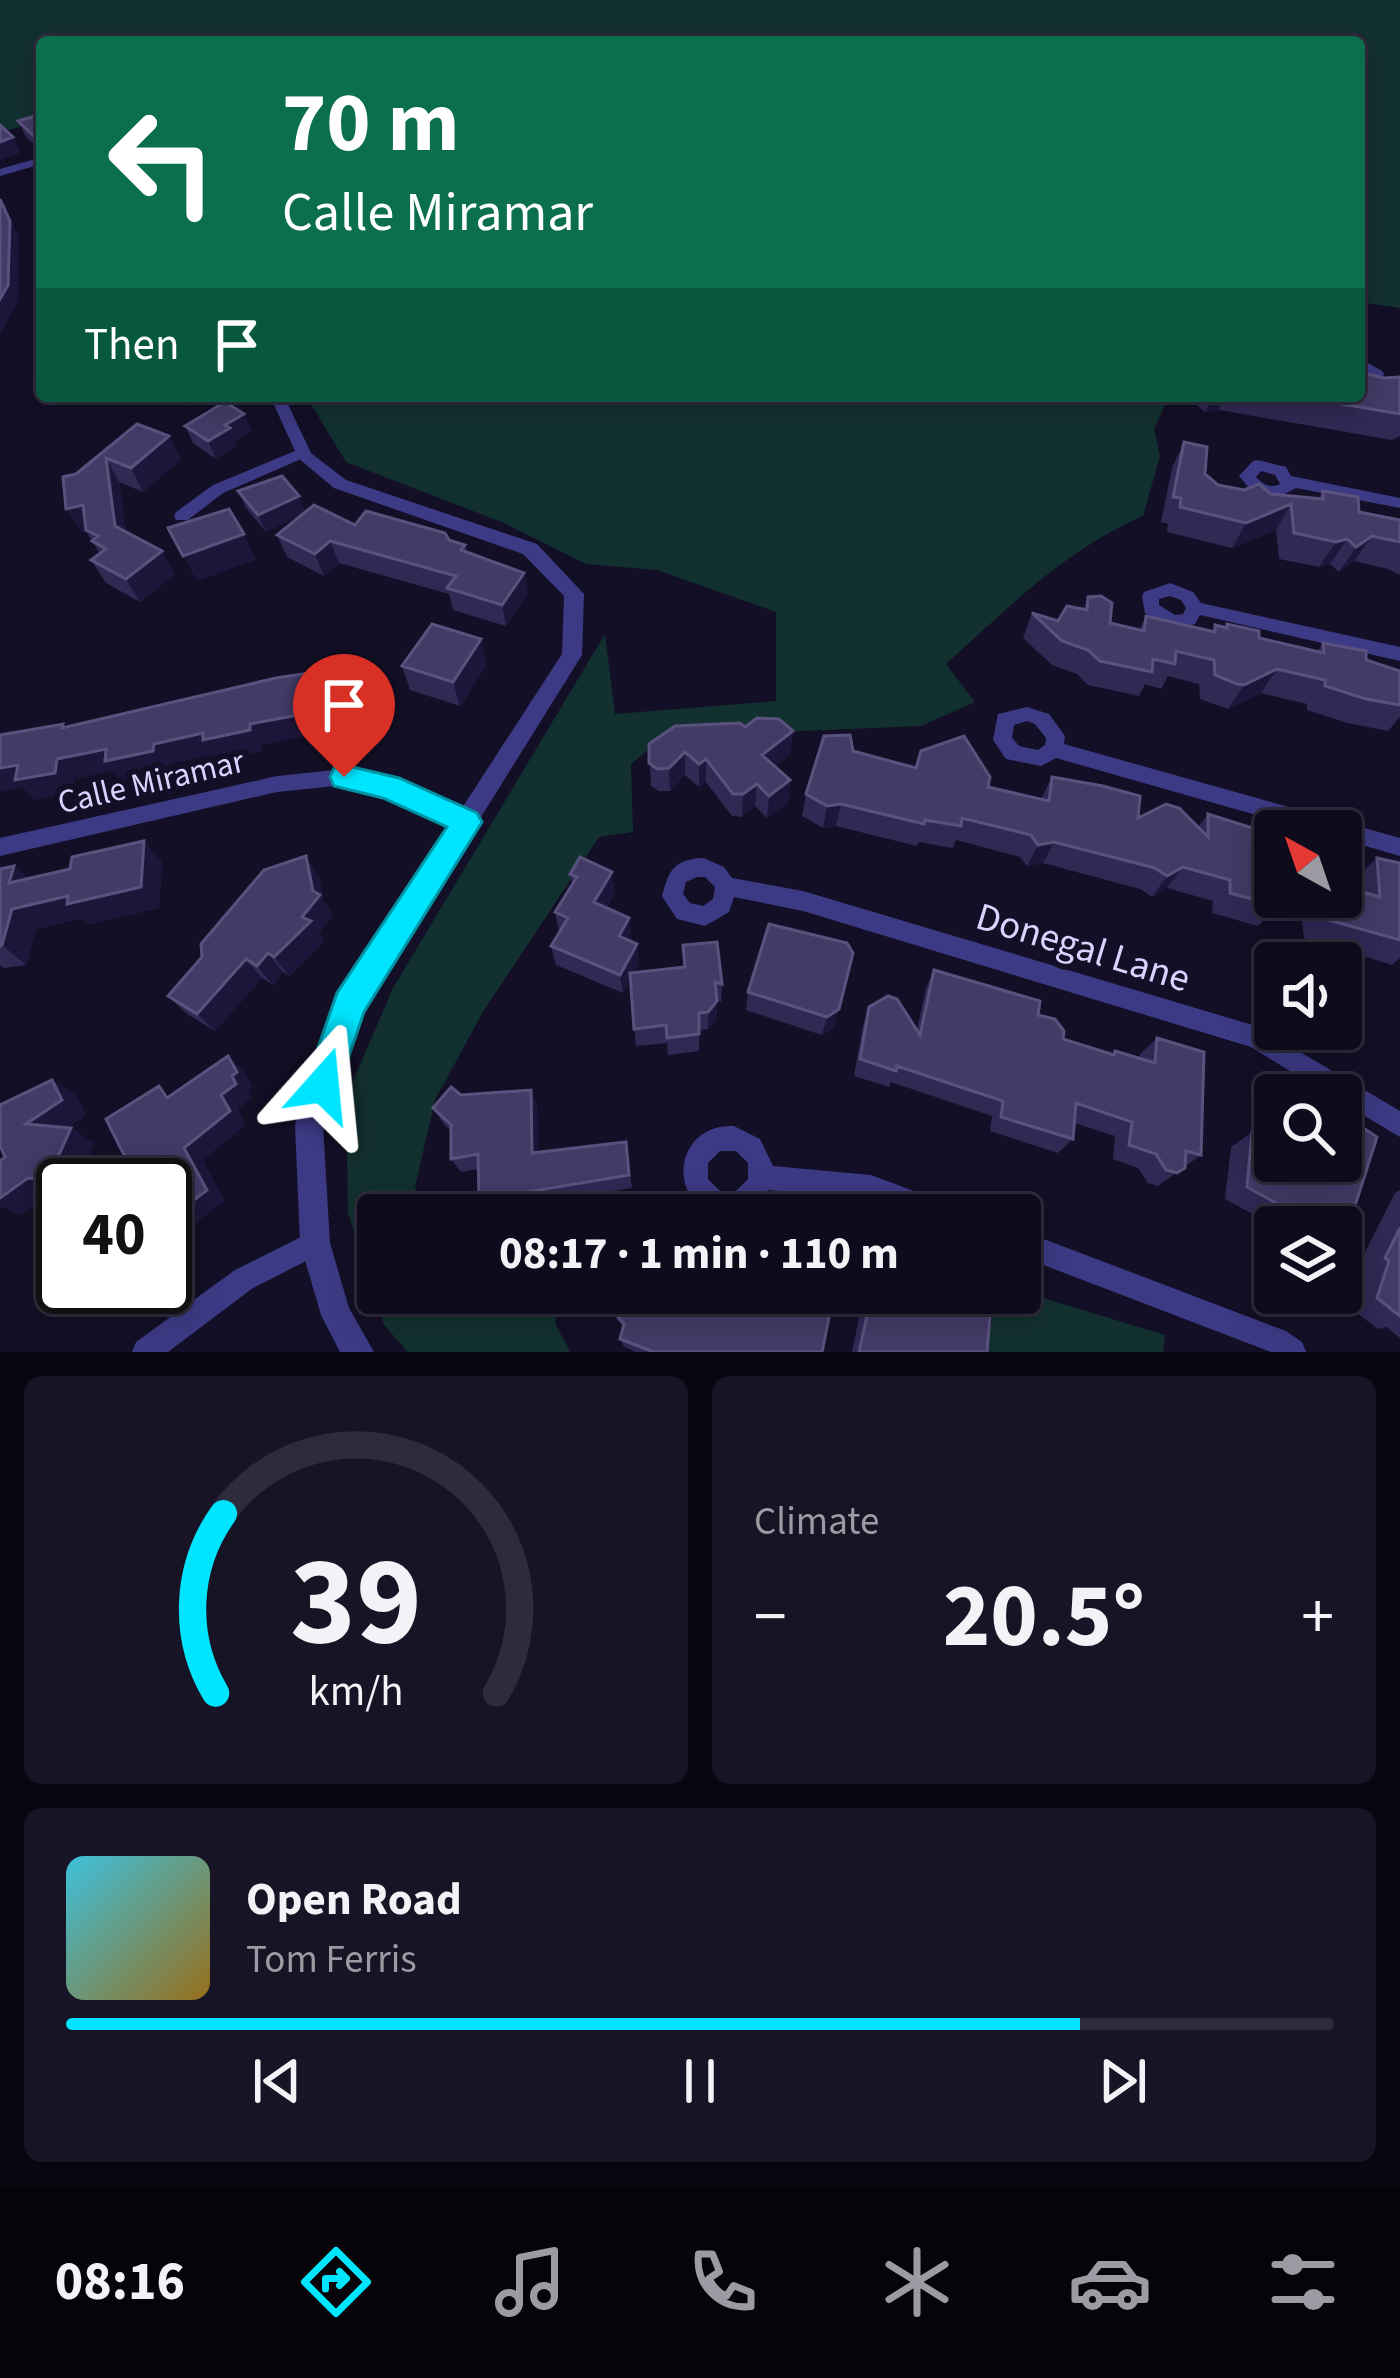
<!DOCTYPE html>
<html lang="en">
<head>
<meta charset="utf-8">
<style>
	:root { --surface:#0e0b1c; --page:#171425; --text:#f1f3f6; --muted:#9b9ba3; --line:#2e2b3b; --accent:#00e5ff }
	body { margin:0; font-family:"Source Sans 3",sans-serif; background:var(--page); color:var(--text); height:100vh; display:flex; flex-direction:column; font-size:45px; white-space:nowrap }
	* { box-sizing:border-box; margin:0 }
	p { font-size:39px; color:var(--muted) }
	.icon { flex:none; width:66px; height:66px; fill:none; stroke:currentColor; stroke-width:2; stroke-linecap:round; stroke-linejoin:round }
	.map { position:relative; height:1352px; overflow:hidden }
	.details { display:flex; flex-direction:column; gap:24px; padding:24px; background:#08060f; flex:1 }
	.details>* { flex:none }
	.guide { position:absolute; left:36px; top:36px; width:1329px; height:366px; border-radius:12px; box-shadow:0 6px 30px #0003,0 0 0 3px var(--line); background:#0b6e4f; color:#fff; overflow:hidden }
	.needle { width:78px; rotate:320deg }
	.controls { position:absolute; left:1254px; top:810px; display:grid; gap:24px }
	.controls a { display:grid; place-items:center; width:108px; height:108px; border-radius:12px; background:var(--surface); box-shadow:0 6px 30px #0003,0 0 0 3px var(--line); font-size:60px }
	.speed { position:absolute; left:36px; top:1158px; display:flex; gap:24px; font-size:60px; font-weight:700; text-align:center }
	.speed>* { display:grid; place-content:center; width:156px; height:156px; border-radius:50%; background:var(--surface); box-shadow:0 6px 30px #0003,0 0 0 3px var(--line); line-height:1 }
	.speed .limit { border:6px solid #111; border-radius:18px; background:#fff; color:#111 }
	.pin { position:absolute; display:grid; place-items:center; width:102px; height:102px; color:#fff; margin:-123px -51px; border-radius:50% 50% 50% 0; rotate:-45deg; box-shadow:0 0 12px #0007 }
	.pin .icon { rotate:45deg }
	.me { position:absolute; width:132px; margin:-66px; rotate:18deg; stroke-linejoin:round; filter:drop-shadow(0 0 9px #0008) }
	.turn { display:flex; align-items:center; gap:42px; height:252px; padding:0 48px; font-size:54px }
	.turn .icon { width:156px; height:156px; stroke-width:2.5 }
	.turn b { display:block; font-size:84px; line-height:102px }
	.then { display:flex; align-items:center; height:114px; padding:0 48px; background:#0003; gap:24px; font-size:45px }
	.big { font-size:90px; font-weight:700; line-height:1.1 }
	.details .tile { flex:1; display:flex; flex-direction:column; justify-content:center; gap:18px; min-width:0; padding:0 42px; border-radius:18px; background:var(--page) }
	.details .dial { align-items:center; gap:0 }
	.dial svg { height:312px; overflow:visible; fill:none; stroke:var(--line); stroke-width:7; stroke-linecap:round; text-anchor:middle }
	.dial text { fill:var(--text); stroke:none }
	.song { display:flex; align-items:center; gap:36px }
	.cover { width:144px; height:144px; border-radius:18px; background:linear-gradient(135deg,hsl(190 70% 55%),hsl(40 70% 35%)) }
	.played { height:12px; border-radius:6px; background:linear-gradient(90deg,var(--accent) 80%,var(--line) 80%) }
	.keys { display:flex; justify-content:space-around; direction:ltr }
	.heat { display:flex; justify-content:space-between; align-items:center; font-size:66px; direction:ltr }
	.details .tiles { flex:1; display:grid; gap:24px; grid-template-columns:1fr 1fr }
	.tile:last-child { grid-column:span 2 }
	.trip { position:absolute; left:357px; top:1194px; width:684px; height:120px; border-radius:12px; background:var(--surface); box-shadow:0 6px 30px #0003,0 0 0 3px var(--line); font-weight:700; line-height:120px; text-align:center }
	.dock { display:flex; height:192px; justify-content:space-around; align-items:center; background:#06040b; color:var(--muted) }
	.dock .icon { width:84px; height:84px }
	.dock .on { color:var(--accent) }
	.dock b { font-size:54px; color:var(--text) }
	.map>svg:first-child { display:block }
	.green { fill:#12302f }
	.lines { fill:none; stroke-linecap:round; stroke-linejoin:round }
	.minor { fill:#3d3a85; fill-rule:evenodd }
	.tertiary { fill:#3d3a85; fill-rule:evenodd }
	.wall { fill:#312854 }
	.shaded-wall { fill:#1d163a }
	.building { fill:#433a66; stroke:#5a527e; stroke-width:3 }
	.route { fill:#00e5ff; stroke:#0095a6; stroke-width:3 }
	.labels { text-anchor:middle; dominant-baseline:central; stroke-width:12; stroke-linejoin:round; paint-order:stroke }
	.street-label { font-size:33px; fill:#d9d4ff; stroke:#130f26 }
	.near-street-label { font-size:39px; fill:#d9d4ff; stroke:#130f26 }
</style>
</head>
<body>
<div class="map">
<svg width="1400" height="1352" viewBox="0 0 1400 1352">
	<rect width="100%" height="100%" fill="#130f26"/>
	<!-- green -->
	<path class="green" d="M0 0H1400V308L1359 302V42H42V120L0 133Z
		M306 396H1169L1154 429 1160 456 1143 516C1065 550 1008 608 946 664L975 702 921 726 778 732 654 745 631 764 633 832 599 837 484 1010 435 1100 415 1187 430 1215H378V1293H555L556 1325 570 1352H408L384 1325 348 1213 346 1097 393 988 605 634 615 714 776 701V612L657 570 586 564 504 523 346 462Z
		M1020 1291 1165 1335 1163 1352H986L997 1293Z"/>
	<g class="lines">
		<!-- minor -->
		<path class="minor" d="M42 157V164L0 176V169Z
			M1359 358 1382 371 1384 374 1379 384 1359 387V379L1369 375 1359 368Z
			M270 396H284L311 453 308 456 223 493 188 520H176L174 516 176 512 213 485 295 451Z
			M1258 460 1286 467 1291 476 1400 498V508L1296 488 1283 495 1266 496 1250 489 1239 476 1253 461ZM1261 471 1275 475 1280 484C1270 489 1263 484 1256 477Z
			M1170 583 1193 592 1201 603 1400 647V661L1200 615 1195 624C1170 631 1166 626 1145 613L1142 596 1144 592ZM1170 596 1181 600 1186 608 1183 614 1175 615 1159 605V599Z
			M1027 707 1049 714 1065 736 1064 744 1400 838V856L1341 839V831H1312L1056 758 1041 766 1006 759 993 740 998 714ZM1027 721 1035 724 1046 738 1045 745 1038 750 1019 746 1012 738 1014 725Z
			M344 769 395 781 474 816 477 822 474 828 467 831 385 795 344 785 277 792 0 856V838L277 776Z
			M704 858 724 867 732 878 803 891 1256 1026 1400 1111V1137L1341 1102V1095H1329L1251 1047 803 911 734 897 729 912 705 926 677 919 662 896C669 870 674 859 704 858ZM697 877H705L715 887 713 899 703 906 690 903 683 894 686 882Z
			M734 1126 760 1139 773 1166 871 1175 954 1206 958 1215H912L871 1199 768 1190C761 1205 749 1214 732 1215 666 1218 668 1123 734 1126ZM720 1151H736L748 1163V1179L736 1191H720L708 1179V1163Z
			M315 1230 324 1234 328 1243 324 1252 253 1288 168 1352H132L136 1342 235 1270Z
			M1020 1230 1286 1331 1302 1342 1306 1352H1271L1020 1256Z"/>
		<!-- tertiary -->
		<path class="tertiary" d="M303 447 346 480 537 544 584 594 582 655 360 1011 323 1125 330 1243 349 1308 374 1352H340L321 1315 300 1243 295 1125 340 996 562 654 564 596 523 554 334 488 297 457V449Z"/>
	</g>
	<!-- wall -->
	<path class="wall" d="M42 114V152L26 137 18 121Z
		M1400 377V436L1392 440 1219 410 1205 412 1186 396H1359L1384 378Z
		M244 414 251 431 235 441 238 445 216 459 193 443 185 426Z
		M137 424 181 459 143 492 119 482 126 532 175 574 140 602 106 583 91 560 100 554 86 531 81 532 76 474Z
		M1184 442 1205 474 1218 485 1271 494 1318 499 1323 491 1359 512 1400 520V575L1388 569 1354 561 1339 572 1330 564 1319 567 1279 559 1276 530 1232 548 1167 532 1168 524 1161 522 1172 468Z
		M238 491 355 525 449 540 465 545 467 552 524 573 528 594 506 626 453 610 449 594 339 563 324 576 287 557 277 535 302 514 266 532 246 508Z
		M1088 597 1110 623 1139 630 1146 616 1212 631 1215 625 1225 627 1227 624 1259 638 1317 652 1323 643 1400 671V717L1388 731 1347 723 1307 710V704L1261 693 1228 709 1200 699 1199 684 1168 676 1161 689 1145 684 1139 696 1088 685 1077 674 1052 665 1023 638 1032 613 1058 621 1083 610Z
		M487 664 460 706 410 690 402 666Z
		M745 727 793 731 790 755 775 766 790 780 788 803 767 818 755 806 742 817 732 816 706 782 699 787 685 775 670 791H659L651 786 649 744Z
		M853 751 1041 799 1052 777 1138 818 1198 827 1208 814 1278 906 1258 926 1212 913 1213 901 1167 888 1152 897 1140 889 1043 863 1027 866 1020 857 956 840 953 848 919 842 917 846 836 826 823 828 802 816 806 794Z
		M1377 858 1400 863V958L1392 965 1304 938 1300 902 1305 897H1341L1355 890 1354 879Z
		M162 862 159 908 89 924 82 918 36 929 26 965 4 968 0 965V869L14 866 27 878Z
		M570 874 615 892 606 908 629 918 631 938 630 941 639 963 634 972 684 967 683 945 722 984 721 1002 717 1001 716 1019 708 1029 699 1030V1051L668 1055 667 1043 636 1046 630 980 623 993 556 965 551 946 559 932 555 912 572 884Z
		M319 877 323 900 333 915 319 933 324 941 289 976 283 972 273 985 262 978 215 1031 187 1014 168 996Z
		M853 953 834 1027 822 1035 746 1010 748 992Z
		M934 970 1038 1015 1063 1039 1111 1054 1115 1051 1140 1058V1054L1157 1038 1201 1155 1158 1186 1148 1183 1138 1168 1113 1159 1115 1136 1074 1123 1073 1139 1058 1153 990 1131 992 1116 891 1082 889 1087 854 1076 863 1025 869 1007 917 1030 926 988Z
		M531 1090 537 1105 538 1152 626 1142 632 1188 488 1212 479 1200 478 1169 461 1172 451 1159V1131L443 1123 433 1108 461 1095Z
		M76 1095 86 1115 67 1128 95 1143 63 1185V1191H55L21 1215 0 1206Z
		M1252 1132 1354 1209 1348 1212 1347 1230 1341 1233V1227H1283L1260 1218 1225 1199 1231 1147Z
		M1400 1190V1338L1386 1327 1378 1329 1349 1307 1361 1271 1357 1268 1395 1193Z
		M596 1293H834L822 1352H636L624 1347 620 1339 623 1327Z
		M864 1293H992L987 1352H852Z"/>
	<!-- shaded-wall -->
	<path class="shaded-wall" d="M13 137 21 153 0 160V142Z
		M0 199 19 237 18 302 0 334Z
		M183 396H223L188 406Z
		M1213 396H1225L1219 410 1205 412Z
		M244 414 251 431 235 441 238 445 216 459 208 441 225 425Z
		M169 436 181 459 143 492 131 468Z
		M106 458 119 482 129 549 115 526Z
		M299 496 306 513 266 532 258 515Z
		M1291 504 1276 530 1232 548 1246 523Z
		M83 505 97 528 81 532 66 509Z
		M244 534 256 560 197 581 183 556Z
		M1372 536 1354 561 1339 572 1356 547Z
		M1347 539 1330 564 1319 567 1336 542Z
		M330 541 339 563 324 576 315 554Z
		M162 551 175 574 140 602 126 579Z
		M524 573 528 594 506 626 502 605Z
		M481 639 487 664 460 706 453 682Z
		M343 668 352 689 355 727 262 745V751L216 760 212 755 169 764 168 771 121 781 113 771 75 779 73 793 34 800 22 787 0 792V768L106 749 154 744 250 724Z
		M1277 669 1261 693 1228 709 1244 685Z
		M793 731 790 755 761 777 762 755Z
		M685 752V775L670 791 669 768Z
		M706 759V782L699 787V764Z
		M790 780 788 803 767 818 769 796Z
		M757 784 755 806 742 817 743 794Z
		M841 804 836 826 823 828 827 806Z
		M144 841 162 862 159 908 89 924 82 918 36 929 26 965 2 945 12 909Z
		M1054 842 1043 863 1027 866 1038 845Z
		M306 856 319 877 323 900 333 915 319 933 324 941 289 976 274 957 302 917 313 891Z
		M14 866 36 887 9 883Z
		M1183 867 1167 888 1152 897 1167 876Z
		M612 872 615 892 597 922 594 902Z
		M629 918 631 938 622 955 619 936Z
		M637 944 639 963 623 993 620 975Z
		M268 953 283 972 273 985 257 966Z
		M246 959 262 978 215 1031 197 1014Z
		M717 1001 716 1019 708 1029V1012Z
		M839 1009 834 1027 822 1035 827 1017Z
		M228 1056 244 1071 253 1087 248 1090 252 1098 238 1109 246 1125 203 1160 225 1201 179 1236 165 1229V1222L184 1148 232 1076Z
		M52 1080 76 1095 86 1115 52 1138 26 1124Z
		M531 1090 537 1105 538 1166 532 1153Z
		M71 1128 95 1143 77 1185H63V1187L48 1179Z
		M28 1178 55 1191 21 1215 0 1206V1198Z"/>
	<!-- building -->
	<path class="building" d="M42 114V144L18 121Z
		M0 125 13 137 0 142Z
		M0 199 10 221 8 285 0 299Z
		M1359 372 1384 378 1400 377V414L1296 396H1359Z
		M225 402 244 414 225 425 230 428 208 441 185 426Z
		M137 424 169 436 131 468 106 458 115 526 162 551 126 579 91 560 106 549 92 541 98 536 86 530 83 505 66 509 63 477 76 474Z
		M1184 442 1207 447 1205 474 1218 485 1244 490 1259 484 1271 494 1323 499V491L1358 497 1359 512 1400 520V542L1372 536 1356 547 1347 539 1336 542 1294 533 1291 504 1246 523 1180 507 1181 498 1173 497Z
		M282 476 299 496 258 515 238 491Z
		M314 505 355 525 366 511 445 533 449 540 465 545 461 550 524 573 502 605 447 588 456 576 330 541 315 554 277 535Z
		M229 509 244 534 183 556 168 528Z
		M1101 596 1112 603 1110 623 1144 631 1146 616 1215 632V625L1227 628V624L1259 631V638L1324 653 1323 643 1366 651V660L1400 671V705L1366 699 1325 686V680L1277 669 1244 685 1237 684 1215 675 1214 660 1176 651 1175 664 1153 659 1152 672 1100 661 1088 650 1062 641 1032 613 1058 621 1067 606 1087 610 1088 597Z
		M432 624 481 639 453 682 402 666Z
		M343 668 346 706 250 724V730L203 740V733L154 744 153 751 105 761 106 749 57 759 55 773 15 780 18 765 0 768V735L63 724 62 728 276 678Z
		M757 718 779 719 793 731 762 755 790 780 769 796 757 784 743 794H733L706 759 699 764 685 752 669 768 657 769 649 763V744L675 726 740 723 745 727Z
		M850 735 853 751 916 768 921 751 964 736 990 777 988 787 1049 801 1052 777 1103 786 1140 796 1138 818 1166 804 1179 808 1208 837V814L1275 835V897H1278V906L1230 893V880L1183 867 1167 876 1155 868 1054 842 1038 845 1031 835 962 818 961 826 925 820 924 824 841 804 827 806 806 794 824 736Z
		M144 841 141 887 67 904 68 896 12 909 2 945 0 946V869L14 866 9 883 70 869 72 857Z
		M306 856 313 891 320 895 302 917 311 921 274 957 268 953 257 966 246 959 197 1014 168 996 202 957 201 944 264 870Z
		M580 857 612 872 594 902 629 918 619 936 637 944 620 975 551 946 568 918 555 912 577 877 570 874Z
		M1377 858 1400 863V940L1325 919 1323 897H1341V886L1380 897Z
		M769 924 847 943 853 953 839 1009 827 1017 748 992Z
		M717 942 722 984 715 982 717 1001 708 1012 699 1013V1034L667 1038 666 1025 634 1029 630 973 685 967 683 945Z
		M934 970 1040 1001 1038 1015 1055 1019 1064 1031 1063 1039 1114 1055 1115 1051 1155 1063 1157 1038 1204 1052 1201 1155 1186 1151 1185 1168 1177 1173 1166 1170 1156 1154 1129 1145 1132 1122 1076 1103 1073 1139 1001 1117 1003 1101 897 1066 896 1071 860 1059 869 1007 888 996 897 999 920 1035Z
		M228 1056 237 1072 232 1076 236 1084 221 1095 230 1111 184 1148 207 1190 165 1222V1185H139L106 1119 159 1086 167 1098Z
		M52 1080 62 1100 26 1124 71 1128 48 1179 28 1178 0 1198V1161L5 1157 0 1146V1105Z
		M451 1087 461 1095 531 1090 532 1153 626 1142 629 1175 479 1200 478 1154 451 1159V1125L433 1108Z
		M1341 1113 1377 1137 1354 1209 1348 1207 1347 1230 1283 1207 1247 1187 1252 1132 1275 1140V1161H1341Z
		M631 1202 634 1215H582Z
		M1400 1228V1316L1377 1298 1389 1261 1385 1258Z
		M599 1293H834L822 1352H654L620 1339 624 1324Z
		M872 1293H992L987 1352H859Z"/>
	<!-- route -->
	<path class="route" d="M344 765 399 778 477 813 482 822 364 1012 335 1097 323 1103 310 1097 305 1085 337 993 447 827 383 798 334 786 330 777 334 768Z"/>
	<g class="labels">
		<!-- street labels -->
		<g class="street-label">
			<text transform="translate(151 782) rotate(-13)">Calle Miramar</text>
		</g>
		<!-- near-street labels -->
		<g class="near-street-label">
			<text transform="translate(1083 948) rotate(17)">Donegal Lane</text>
		</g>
	</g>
</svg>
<div class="controls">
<a><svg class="needle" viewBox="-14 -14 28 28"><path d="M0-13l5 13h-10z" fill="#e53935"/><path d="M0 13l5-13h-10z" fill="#9b9ba3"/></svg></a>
<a><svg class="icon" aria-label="sound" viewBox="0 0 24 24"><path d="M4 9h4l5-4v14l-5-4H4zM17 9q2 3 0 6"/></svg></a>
<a><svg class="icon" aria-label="search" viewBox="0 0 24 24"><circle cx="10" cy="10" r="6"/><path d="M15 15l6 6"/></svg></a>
<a><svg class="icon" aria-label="layers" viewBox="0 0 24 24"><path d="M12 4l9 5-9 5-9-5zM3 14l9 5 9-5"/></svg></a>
</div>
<div class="speed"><div class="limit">40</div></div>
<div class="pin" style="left:344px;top:777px;background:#d93025"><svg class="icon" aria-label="arrive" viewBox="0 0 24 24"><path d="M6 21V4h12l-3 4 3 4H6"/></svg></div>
<svg class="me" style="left:323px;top:1085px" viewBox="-20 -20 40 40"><path d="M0-17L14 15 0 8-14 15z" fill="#00e5ff" stroke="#fff" stroke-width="4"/></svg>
<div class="trip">08:17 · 1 min · 110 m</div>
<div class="guide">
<div class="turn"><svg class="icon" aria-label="left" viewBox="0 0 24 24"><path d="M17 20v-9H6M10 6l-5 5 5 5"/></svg><div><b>70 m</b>Calle Miramar</div></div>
<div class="then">Then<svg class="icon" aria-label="arrive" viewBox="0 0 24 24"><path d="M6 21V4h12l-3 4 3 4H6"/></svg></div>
</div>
</div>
<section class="details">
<div class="tiles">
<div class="tile dial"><svg viewBox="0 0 100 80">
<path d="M14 69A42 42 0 1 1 86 69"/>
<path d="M14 69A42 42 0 0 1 16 23" stroke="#00e5ff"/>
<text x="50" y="56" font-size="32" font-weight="700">39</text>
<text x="50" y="72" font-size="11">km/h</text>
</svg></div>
<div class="tile"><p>Climate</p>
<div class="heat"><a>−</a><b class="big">20.5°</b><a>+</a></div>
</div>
<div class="tile">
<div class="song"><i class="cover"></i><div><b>Open Road</b><p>Tom Ferris</p></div></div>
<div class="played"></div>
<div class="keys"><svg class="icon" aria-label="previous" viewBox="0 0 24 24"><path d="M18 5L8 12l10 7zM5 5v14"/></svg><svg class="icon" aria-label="pause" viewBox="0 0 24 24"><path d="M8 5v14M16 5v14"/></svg><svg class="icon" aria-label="next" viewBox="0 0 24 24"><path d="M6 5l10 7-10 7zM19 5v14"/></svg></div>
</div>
</div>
</section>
<nav class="dock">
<b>08:16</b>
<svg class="icon on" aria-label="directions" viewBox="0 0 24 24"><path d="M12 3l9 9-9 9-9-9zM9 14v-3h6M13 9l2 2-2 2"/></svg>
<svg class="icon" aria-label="music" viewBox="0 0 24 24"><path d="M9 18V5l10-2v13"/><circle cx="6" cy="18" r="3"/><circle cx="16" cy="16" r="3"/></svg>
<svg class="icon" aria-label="phone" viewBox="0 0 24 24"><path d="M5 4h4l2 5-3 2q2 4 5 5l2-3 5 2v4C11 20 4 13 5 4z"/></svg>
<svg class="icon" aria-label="climate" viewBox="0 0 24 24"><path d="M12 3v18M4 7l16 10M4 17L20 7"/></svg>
<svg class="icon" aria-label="car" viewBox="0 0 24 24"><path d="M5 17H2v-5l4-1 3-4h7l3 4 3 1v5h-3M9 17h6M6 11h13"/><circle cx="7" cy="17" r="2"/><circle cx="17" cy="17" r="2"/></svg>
<svg class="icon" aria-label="filters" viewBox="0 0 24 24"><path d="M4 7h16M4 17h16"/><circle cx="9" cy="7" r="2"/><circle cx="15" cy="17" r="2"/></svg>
</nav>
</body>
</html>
